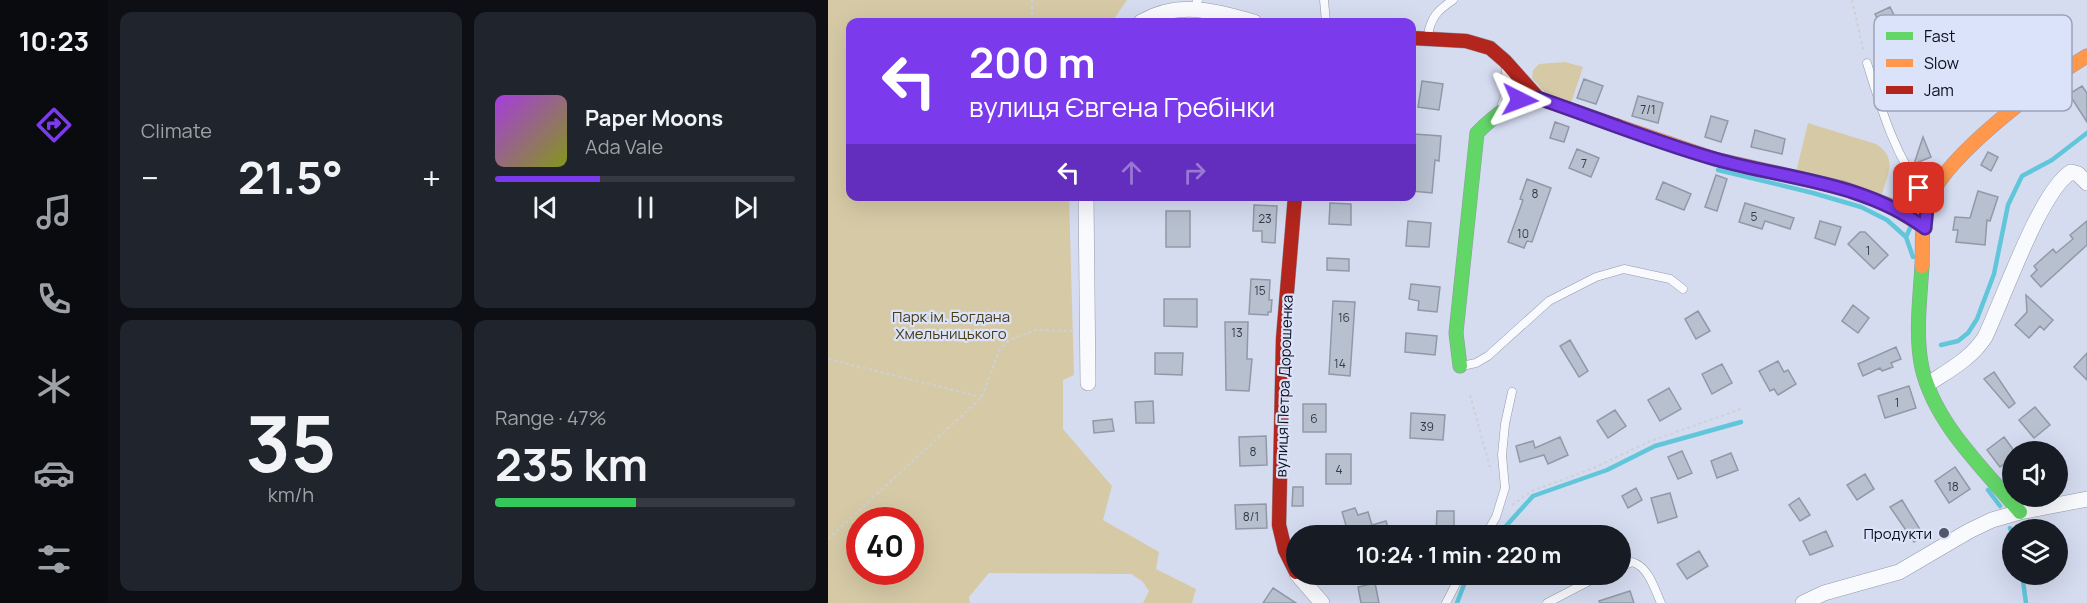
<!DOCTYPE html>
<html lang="en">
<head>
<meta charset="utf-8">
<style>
	:root { --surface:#171b24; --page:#20242c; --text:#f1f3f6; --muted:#9ea1a6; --line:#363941; --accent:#7c3aed }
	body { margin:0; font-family:Manrope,sans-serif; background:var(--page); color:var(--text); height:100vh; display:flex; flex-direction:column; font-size:22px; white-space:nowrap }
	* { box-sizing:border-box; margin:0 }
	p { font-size:20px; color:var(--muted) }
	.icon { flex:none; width:33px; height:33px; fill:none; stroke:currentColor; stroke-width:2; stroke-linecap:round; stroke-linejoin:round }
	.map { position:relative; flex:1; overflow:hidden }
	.side { display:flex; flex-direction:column; gap:12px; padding:12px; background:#0d0f14; width:720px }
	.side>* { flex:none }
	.banner { position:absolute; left:18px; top:18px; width:570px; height:183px; border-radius:12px; box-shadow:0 6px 24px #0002; background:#7c3aed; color:#fff; overflow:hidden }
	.fabs { position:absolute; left:1174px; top:441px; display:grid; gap:12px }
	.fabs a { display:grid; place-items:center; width:66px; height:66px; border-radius:50%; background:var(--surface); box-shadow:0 6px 24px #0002; font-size:30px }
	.speed { position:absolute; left:18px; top:507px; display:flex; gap:12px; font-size:30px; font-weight:700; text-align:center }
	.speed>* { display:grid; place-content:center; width:78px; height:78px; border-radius:50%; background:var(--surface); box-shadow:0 6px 24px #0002; line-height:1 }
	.speed .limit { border:9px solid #d22; background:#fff; color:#111 }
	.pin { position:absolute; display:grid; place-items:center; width:51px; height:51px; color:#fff; margin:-26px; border-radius:12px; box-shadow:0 3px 9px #0006 }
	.me { position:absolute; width:66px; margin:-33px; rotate:93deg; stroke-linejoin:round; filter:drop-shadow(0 0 4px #0008) }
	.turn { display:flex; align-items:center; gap:21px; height:126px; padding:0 24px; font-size:27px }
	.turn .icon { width:78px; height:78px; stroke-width:2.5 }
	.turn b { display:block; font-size:42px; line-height:51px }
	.lanes { display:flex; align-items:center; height:57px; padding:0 24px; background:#0003; justify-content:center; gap:30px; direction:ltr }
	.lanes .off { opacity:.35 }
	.big { font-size:45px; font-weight:700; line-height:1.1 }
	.side .card { flex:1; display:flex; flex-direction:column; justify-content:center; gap:9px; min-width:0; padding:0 21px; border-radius:12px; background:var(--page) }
	.side .dial { align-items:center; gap:0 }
	.dial b { font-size:78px; line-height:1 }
	.song { display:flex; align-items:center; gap:18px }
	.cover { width:72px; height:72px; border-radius:9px; background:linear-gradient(135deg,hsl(280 70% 55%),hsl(70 70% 35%)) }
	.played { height:6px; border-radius:3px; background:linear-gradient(90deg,var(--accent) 35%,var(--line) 35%) }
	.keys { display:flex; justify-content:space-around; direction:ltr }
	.heat { display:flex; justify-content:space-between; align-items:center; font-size:33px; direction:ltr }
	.charge { height:9px; border-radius:4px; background:linear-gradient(90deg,#34c759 47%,var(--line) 0) }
	.side .tiles { flex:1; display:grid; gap:12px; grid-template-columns:repeat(2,1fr) }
	.trip { position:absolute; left:458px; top:525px; width:345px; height:60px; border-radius:30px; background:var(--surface); box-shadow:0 6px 24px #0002; font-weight:700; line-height:60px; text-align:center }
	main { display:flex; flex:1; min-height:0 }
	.tab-bar { display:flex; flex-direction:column; width:108px; justify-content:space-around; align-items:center; background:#090b0e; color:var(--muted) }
	.tab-bar .icon { width:42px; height:42px }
	.tab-bar .active { color:var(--accent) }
	.tab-bar b { font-size:27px; color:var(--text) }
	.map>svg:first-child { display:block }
	.green { fill:#d6caa6; fill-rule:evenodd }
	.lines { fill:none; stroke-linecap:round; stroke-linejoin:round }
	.stream { stroke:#62c6db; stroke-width:4.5 }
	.building { fill:#b7c0cf; stroke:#9199a7; stroke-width:1.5 }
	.lane-casing { stroke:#9599a8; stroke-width:9 }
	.street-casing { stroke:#9599a8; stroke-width:16 }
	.fast-casing { stroke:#9599a8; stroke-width:15 }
	.slow-casing { stroke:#9599a8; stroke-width:15 }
	.jam-casing { stroke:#9599a8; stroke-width:15 }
	.path { stroke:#ced0d6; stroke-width:2; stroke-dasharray:3 3; stroke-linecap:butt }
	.lane { stroke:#f9fafd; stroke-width:8 }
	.street { stroke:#f9fafd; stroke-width:15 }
	.fast { stroke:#63d668; stroke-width:14 }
	.slow { stroke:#ff974d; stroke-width:14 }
	.jam { stroke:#b3261e; stroke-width:14 }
	.route-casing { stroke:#51269a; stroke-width:15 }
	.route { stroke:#7c3aed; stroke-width:10 }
	.poi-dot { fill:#525666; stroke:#dbe3fa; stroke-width:2 }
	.labels { text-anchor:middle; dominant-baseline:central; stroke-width:4.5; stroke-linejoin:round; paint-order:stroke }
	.number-label { font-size:12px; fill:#363a48 }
	.park-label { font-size:15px; fill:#493d15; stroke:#dbe3fa }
	.street-label { font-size:15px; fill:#0b0e1b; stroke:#dbe3fa }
	.poi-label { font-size:15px; fill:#0b0e1b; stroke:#dbe3fa; text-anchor:end }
	.key { fill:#dbe3fa; stroke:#9da3b7; stroke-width:1.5 }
	.key-label { font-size:16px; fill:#0b0e1b }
</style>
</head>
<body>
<main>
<nav class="tab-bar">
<b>10:23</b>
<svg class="icon active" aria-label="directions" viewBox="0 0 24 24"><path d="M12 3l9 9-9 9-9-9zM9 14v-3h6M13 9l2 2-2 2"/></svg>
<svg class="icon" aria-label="music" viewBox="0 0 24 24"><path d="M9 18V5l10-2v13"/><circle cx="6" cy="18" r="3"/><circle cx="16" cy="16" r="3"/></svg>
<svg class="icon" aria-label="phone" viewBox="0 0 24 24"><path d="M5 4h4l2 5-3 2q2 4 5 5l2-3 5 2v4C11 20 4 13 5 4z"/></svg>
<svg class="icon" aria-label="climate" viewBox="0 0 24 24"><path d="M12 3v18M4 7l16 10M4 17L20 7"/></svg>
<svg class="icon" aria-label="car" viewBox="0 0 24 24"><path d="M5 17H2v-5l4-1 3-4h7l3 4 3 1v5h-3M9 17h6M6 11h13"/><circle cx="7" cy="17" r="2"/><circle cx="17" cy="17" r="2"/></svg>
<svg class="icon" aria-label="filters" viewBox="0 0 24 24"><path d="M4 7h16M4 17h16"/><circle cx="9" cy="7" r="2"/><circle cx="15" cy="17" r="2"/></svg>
</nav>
<section class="side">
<div class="tiles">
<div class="card"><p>Climate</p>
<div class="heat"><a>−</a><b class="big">21.5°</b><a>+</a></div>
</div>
<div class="card">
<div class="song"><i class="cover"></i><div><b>Paper Moons</b><p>Ada Vale</p></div></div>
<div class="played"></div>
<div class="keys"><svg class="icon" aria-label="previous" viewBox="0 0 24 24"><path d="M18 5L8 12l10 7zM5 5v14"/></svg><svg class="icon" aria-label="pause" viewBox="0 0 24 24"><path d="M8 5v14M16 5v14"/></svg><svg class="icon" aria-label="next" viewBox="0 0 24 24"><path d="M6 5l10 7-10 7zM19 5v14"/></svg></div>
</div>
<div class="card dial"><b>35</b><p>km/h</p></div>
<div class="card"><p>Range · 47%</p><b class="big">235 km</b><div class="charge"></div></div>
</div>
</section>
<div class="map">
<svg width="1259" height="603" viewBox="0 0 1259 603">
	<rect width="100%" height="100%" fill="#d5dcf0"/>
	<!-- green -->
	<path class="green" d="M0 0H299L284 22H22V196L241 197 246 375 235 380V429L284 486 275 520 331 552 328 569 368 589 364 603H315L321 591 314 581 303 574 161 573 141 597 142 603H0ZM82 520V572H32V520Z
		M737 62 755 67 743 103 717 92 704 78 705 70 711 64Z
		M980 123 1048 144C1070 158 1060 173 1054 194L968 172Z"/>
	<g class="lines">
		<!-- stream -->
		<path class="stream" d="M890 170 985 193 1033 207 1059 220 1078 237
			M1076 186 1080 205
			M1083 226 1078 237 1085 257
			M1113 345 1130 341 1140 333 1149 319 1166 274 1180 205 1194 176 1224 160 1259 133
			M1160 490 1172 506
			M1182 528 1185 536
			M669 536 705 496 779 470 827 446 913 422
			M1194 574 1198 603
			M629 603 640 574"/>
	</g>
	<!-- building -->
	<path class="building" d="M1062 7 1075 33 1057 42 1049 26 1052 24 1047 14Z
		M756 79 775 86 768 104 749 98Z
		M594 81 615 84 611 110 590 107Z
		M1254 86 1259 93V122L1241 94Z
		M810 96 835 103 830 123 804 116Z
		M883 116 900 121 893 142 877 137Z
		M727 122 741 127 736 142 722 138Z
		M927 130 957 139 954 154 923 147Z
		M586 134 613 136 611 161 607 160 604 193 584 191Z
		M1095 137 1103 157 1086 164Z
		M749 149 771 158 763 177 741 168Z
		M1160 152 1170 157 1163 171 1153 165Z
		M888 175 899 179 889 211 877 207Z
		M699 179 723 188 704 242 699 241 696 248 680 242 695 200 692 199Z
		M835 182 863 194 856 210 828 199Z
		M1150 191 1170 197 1162 221 1159 220 1157 245 1128 242 1130 230H1125L1127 217 1142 218Z
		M502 203 523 204V225L501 224Z
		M917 203 966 218 962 229 937 221 934 229 911 222Z
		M426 205 449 206 447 243 434 242V231H425Z
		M338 211H362V247H338Z
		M580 221 603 223 601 247 578 246Z
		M992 221 1013 227 1007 245 987 238Z
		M1259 221V245L1213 287 1203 276 1209 270 1206 266 1225 249 1228 253 1245 239 1242 235Z
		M1032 232H1037L1060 255 1046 269 1020 244Z
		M499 258 521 259V271L499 270Z
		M423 279 442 280 441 300H444L443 312H440V315L421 314Z
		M583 284 612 287 609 312 590 310 591 301 581 299Z
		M1198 295 1225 320 1216 330 1212 326 1201 338 1187 325 1199 312Z
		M336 299H369V327L336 326Z
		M505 301 527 302 522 376 501 374Z
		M1025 305 1041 318 1030 333 1014 321Z
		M870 311 882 331 868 339 857 319Z
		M397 322H420L419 359H424L421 391 398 390Z
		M578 333 609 336 607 355 577 352Z
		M742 340 760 371 751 377 732 346Z
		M1068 347 1073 359 1063 363 1065 367 1054 371 1052 368 1035 376 1030 364Z
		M327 353H355L354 375 327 374Z
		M1259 353V380L1246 367Z
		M950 361 956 372 960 370 968 384 950 395 946 389 942 391 931 371Z
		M894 364 904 383 884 394 874 374Z
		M1166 372 1187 403 1181 408 1156 379Z
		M1081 386 1088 408 1057 418 1050 396Z
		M841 388 853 409 832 421 820 400Z
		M325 401 326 423H308L307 402Z
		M475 404H498V432H475Z
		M1207 407 1222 425 1206 438 1191 420Z
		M787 410 798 426 780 438 769 421Z
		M583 413 617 415 615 440 582 438Z
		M284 419 286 431 266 433 265 421Z
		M438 436 439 465 412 466 411 437Z
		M732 437 740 455 720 464 716 455 692 462 688 446 705 441 707 448Z
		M1176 437 1187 452H1185V457L1172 467 1159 450Z
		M854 451 864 473 850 479 840 457Z
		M903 453 910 470 889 478 883 461Z
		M498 454H523V484H498Z
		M1127 467 1142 489 1121 503 1107 481Z
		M1037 474 1046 489 1029 500 1019 485Z
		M465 487H475V506H464Z
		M808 488 814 500 800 508 794 496Z
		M842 493 849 517 830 523 823 498Z
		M971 498 982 515 972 521 961 505Z
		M1074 500 1096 536 1086 542 1062 507Z
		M438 504 439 528 408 529 407 505Z
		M527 508 530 515 540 512 544 525 558 521 561 531 547 536H519L520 532 514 512Z
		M609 511H626V535H608Z
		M998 531 1005 546 982 555 975 541Z
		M871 551 880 566 859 579 849 564Z
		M547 583 551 603H533L530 587Z
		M445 588 468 603H435Z
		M802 591 806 603H772L771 601Z"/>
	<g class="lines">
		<defs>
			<path id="lane" d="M496 0 498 22
				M369 1 370 0
				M600 36C602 18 610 10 625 0
				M1039 63C1054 112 1068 158 1099 198
				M674 104 679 91 678 68
				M634 366 648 363 660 356 721 301 768 277 796 269 842 279 855 289
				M657 536 668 517 677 488 674 455 677 424 684 392
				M792 567 804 562C821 567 826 588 833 603
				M618 603 633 574
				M719 603 775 574"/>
			<path id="street" d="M313 22C352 0 385 11 426 22
				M258 196 260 383
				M1100 384C1121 370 1143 359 1157 337 1175 300 1212 191 1243 172L1250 174 1259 183
				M469 574 494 603
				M975 603 996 593 1071 572 1141 531 1164 520 1192 512 1259 499"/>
			<path id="fast" d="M1094 266C1092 298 1087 336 1094 368 1107 424 1156 469 1192 512
				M632 366 628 333 649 133C668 114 683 102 710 98"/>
			<path id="slow" d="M790 126 887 159 1015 188 1061 205 1097 228
				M1094 266C1095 245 1092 216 1102 197 1123 152 1216 82 1259 56"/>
			<path id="jam" d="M584 38 638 41 662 48 677 61 710 98 790 126
				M467 196 455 339 451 525 457 550 468 572"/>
		</defs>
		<!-- lane casing -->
		<use href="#lane" class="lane-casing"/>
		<!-- street casing -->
		<use href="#street" class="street-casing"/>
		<!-- fast casing -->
		<use href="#fast" class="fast-casing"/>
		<!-- slow casing -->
		<use href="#slow" class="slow-casing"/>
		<!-- jam casing -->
		<use href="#jam" class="jam-casing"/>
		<!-- path -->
		<path class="path" d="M204 0V22
			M1024 0 1036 53
			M0 359 154 397
			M642 395 663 471
			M684 505 704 491 766 468 820 442 913 409
			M0 539 154 397 171 351 181 340 208 330 245 331"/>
		<!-- lane -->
		<use href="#lane" class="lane"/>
		<!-- street -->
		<use href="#street" class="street"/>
		<!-- fast -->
		<use href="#fast" class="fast"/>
		<!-- slow -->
		<use href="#slow" class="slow"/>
		<!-- jam -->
		<use href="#jam" class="jam"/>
	</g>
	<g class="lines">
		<defs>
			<path id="route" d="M692 100 710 98C768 118 827 142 887 159 957 179 1036 182 1097 228L1100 199 1091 188"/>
		</defs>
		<!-- route casing -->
		<use href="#route" class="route-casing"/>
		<!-- route -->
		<use href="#route" class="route"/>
	</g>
	<!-- markers -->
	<circle class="poi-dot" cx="1116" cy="533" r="6"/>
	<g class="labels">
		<!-- number labels -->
		<g class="number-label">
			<text x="820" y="109">7/1</text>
			<text x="756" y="163">7</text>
			<text x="707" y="193">8</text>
			<text x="926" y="216">5</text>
			<text x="437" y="218">23</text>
			<text x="695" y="233">10</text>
			<text x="1040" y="250">1</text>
			<text x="432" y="290">15</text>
			<text x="516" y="317">16</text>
			<text x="409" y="332">13</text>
			<text x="512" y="363">14</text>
			<text x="1069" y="402">1</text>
			<text x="486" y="418">6</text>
			<text x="599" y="426">39</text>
			<text x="425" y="451">8</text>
			<text x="511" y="469">4</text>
			<text x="1125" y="486">18</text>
			<text x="423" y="516">8/1</text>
		</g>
		<!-- park labels -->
		<g class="park-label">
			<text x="123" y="316">Парк ім. Богдана<tspan x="123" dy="17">Хмельницького</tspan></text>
		</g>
		<!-- street labels -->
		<g class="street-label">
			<text transform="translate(456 386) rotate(-88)">вулиця Петра Дорошенка</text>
		</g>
		<!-- poi labels -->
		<g class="poi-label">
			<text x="1104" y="533">Продукти</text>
		</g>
	</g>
	<!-- legend -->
	<rect x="1046" y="15" width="198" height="96" rx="9" class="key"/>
	<rect x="1058" y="32" width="27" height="8" fill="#63d668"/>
	<rect x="1058" y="59" width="27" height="8" fill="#ff974d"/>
	<rect x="1058" y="86" width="27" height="8" fill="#b3261e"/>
	<g class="key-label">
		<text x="1096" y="42">Fast</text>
		<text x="1096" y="69">Slow</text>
		<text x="1096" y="96">Jam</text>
	</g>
</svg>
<div class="fabs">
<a><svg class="icon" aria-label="sound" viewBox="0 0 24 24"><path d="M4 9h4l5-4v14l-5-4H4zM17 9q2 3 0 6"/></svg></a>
<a><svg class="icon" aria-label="layers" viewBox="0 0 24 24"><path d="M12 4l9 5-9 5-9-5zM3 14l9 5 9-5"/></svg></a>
</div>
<div class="speed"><div class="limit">40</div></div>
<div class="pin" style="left:1091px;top:188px;background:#d93025"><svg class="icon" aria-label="arrive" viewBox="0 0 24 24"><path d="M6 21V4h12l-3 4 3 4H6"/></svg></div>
<svg class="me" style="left:692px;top:100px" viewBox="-20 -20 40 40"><path d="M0-17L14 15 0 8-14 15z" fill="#7c3aed" stroke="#fff" stroke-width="4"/></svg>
<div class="trip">10:24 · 1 min · 220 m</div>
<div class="banner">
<div class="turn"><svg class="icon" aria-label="left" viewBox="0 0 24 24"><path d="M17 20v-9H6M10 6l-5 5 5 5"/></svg><div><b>200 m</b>вулиця Євгена Гребінки</div></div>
<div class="lanes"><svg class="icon" aria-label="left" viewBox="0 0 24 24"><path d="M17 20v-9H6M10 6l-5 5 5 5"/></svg><svg class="icon off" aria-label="ahead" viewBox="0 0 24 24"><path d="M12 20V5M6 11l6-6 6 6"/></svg><svg class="icon off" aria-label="right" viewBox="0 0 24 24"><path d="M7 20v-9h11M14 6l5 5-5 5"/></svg></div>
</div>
</div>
</main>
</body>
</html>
